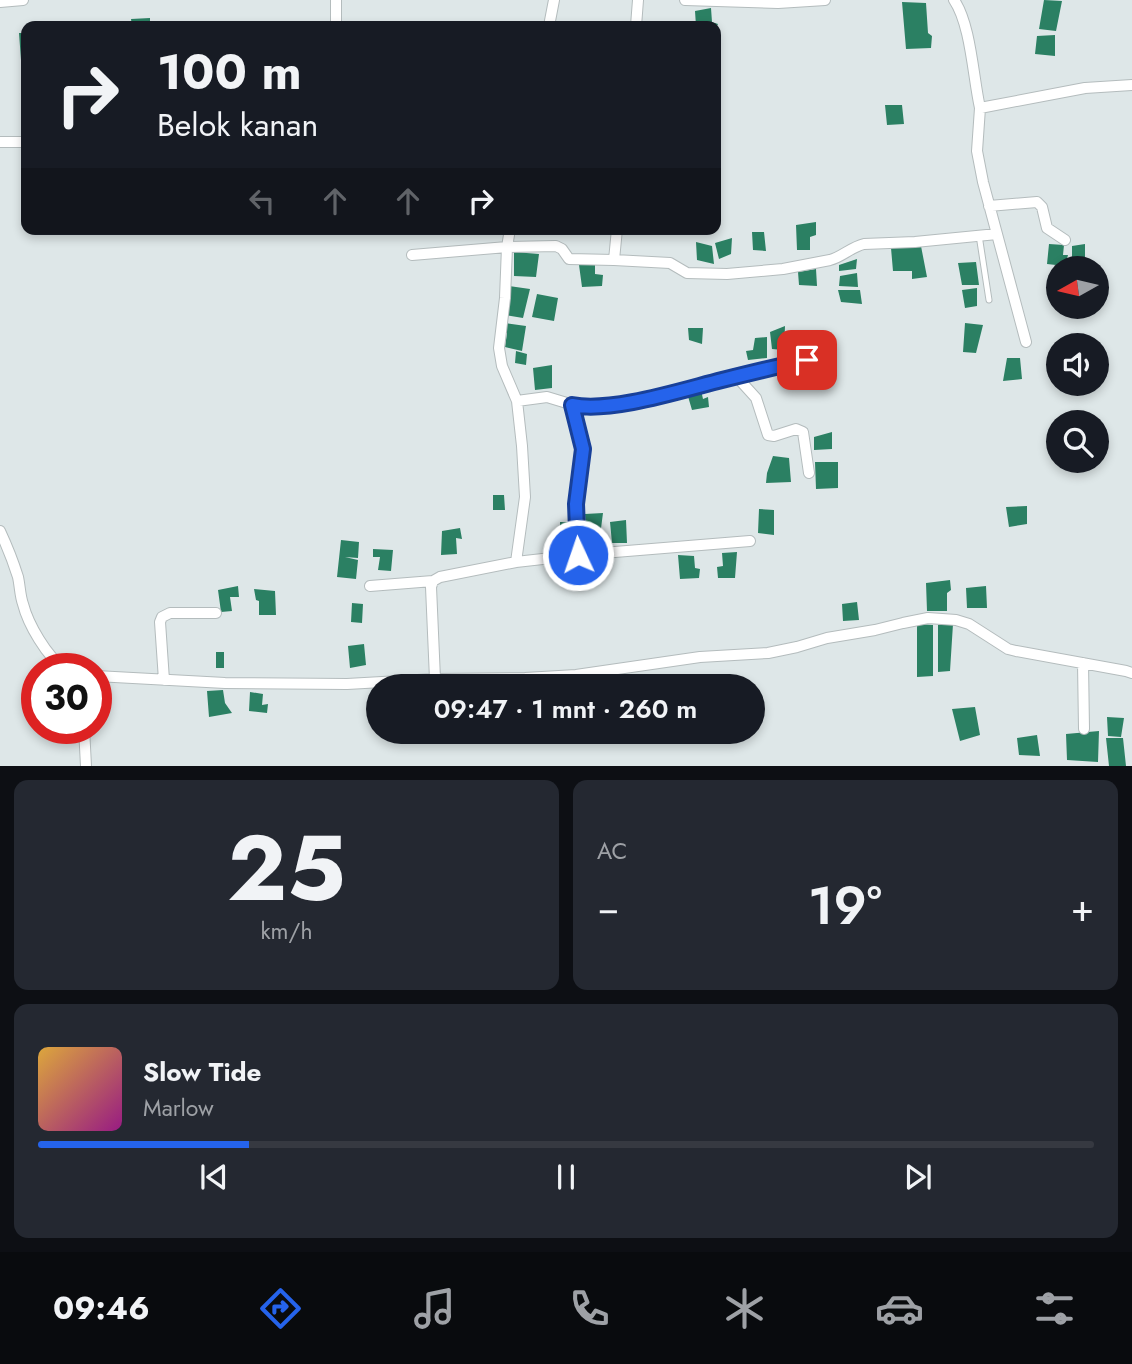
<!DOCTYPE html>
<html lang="id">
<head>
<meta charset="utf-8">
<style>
	:root { --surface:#171b24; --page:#242831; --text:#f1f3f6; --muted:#9ea1a6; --line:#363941; --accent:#2563eb }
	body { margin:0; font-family:Jost,sans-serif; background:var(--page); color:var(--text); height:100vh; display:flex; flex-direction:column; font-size:26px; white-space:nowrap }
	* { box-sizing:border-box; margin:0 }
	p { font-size:23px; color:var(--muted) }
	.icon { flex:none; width:38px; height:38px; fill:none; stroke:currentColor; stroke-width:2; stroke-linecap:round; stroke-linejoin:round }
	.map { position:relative; height:766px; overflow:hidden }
	.sheet { display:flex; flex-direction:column; gap:14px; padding:14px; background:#0d0f14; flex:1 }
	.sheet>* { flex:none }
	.banner { position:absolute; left:21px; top:21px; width:700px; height:214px; border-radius:14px; box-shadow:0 4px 10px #0003; background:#171b24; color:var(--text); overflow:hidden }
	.needle { width:46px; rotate:262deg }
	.controls { position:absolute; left:1046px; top:256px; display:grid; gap:14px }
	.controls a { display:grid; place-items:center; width:63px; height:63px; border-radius:50%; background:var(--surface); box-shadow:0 4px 10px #0003; font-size:35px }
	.speed { position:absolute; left:21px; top:653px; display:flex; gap:14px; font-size:35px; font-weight:700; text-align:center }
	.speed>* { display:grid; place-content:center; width:91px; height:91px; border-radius:50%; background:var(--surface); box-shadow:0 4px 10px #0003; line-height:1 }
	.speed .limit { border:10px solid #d22; background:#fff; color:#111 }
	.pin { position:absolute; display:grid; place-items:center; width:60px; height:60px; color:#fff; margin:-30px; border-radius:14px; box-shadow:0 4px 10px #0006 }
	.me { position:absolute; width:77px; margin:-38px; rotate:357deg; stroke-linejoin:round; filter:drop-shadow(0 0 5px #0008) }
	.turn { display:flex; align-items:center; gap:24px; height:147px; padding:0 21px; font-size:32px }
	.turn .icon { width:91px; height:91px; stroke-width:2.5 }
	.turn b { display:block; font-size:49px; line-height:60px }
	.lanes { display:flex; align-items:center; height:66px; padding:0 21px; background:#0003; justify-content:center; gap:35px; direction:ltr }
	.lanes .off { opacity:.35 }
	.big { font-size:52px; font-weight:600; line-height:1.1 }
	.sheet .widget { flex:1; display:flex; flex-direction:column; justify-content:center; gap:10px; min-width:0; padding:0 24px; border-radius:14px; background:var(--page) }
	.sheet .dial { align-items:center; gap:0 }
	.dial b { font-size:91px; line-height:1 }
	.song { display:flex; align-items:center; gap:21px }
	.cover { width:84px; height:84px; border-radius:10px; background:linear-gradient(135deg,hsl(40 70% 55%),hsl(310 70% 35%)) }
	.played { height:7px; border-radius:4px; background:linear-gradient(90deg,var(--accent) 20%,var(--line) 20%) }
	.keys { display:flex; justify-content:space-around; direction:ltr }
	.heat { display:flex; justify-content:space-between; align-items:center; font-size:38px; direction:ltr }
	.sheet .tiles { flex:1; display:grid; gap:14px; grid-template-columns:1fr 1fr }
	.widget:last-child { grid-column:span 2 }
	.trip { position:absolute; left:366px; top:674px; width:399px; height:70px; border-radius:35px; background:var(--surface); box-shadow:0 4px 10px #0003; font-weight:600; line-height:70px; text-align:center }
	.tab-bar { display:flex; height:112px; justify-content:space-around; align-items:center; background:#090b0e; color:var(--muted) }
	.tab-bar .icon { width:49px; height:49px }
	.tab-bar .selected { color:var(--accent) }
	.tab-bar b { font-size:32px; color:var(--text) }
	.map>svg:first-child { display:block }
	.building { fill:#2b8063 }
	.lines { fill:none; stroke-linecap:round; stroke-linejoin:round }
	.service-casing { stroke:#b4bcbd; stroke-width:7 }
	.minor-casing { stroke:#b4bcbd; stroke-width:12 }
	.service { stroke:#fff; stroke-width:5 }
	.minor { stroke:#fff; stroke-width:10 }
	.route-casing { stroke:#184099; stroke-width:18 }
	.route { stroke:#2563eb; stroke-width:12 }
</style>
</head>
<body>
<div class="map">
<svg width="1132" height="766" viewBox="0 0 1132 766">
	<rect width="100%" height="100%" fill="#dee7e8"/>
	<!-- building -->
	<path class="building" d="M1044 0 1062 1 1056 31 1039 29Z
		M902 2 926 3 928 33 932 36 931 48 906 49Z
		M711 8 712 22 718 24 717 26H696L695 11Z
		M150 18V26H132L131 19Z
		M19 33H26V60H21Z
		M1055 35V56L1035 54 1037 36Z
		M885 105H902L904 124 887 125Z
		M816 222V235L810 237V250H797L796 225Z
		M752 232H764L766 251 753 250Z
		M732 238 731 254 719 259 715 243Z
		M696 242 712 246 714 264 697 260Z
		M1049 244 1064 245 1063 255H1068L1065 266 1047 264Z
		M1085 244V268H1072V246Z
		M921 246 927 277 912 279V271H893L891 248Z
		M514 252 539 254 536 277 514 276Z
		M857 259 856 269 839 271V265Z
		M976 262 979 285H962L958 263Z
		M595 263V274L603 275 602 286 582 287 579 265Z
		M816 269 817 286 799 285 798 272Z
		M857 273 858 287 839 286 840 276Z
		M509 286 530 289 523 318 505 315Z
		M977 288V306L965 308 962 290Z
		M838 290H860L862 304 841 302Z
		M537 294 558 298 554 321 532 317Z
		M505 323 526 326 522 351 505 347 507 333 504 332Z
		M965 323 983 325 976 353 963 352Z
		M785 326 784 350 772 349 770 332Z
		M688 328H703L702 344 689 340Z
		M767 337V358L748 360 746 351 753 350 755 338Z
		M516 351 527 354 526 365 515 363Z
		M1007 358H1020L1022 379 1003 381Z
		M552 365V388L535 390 533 368Z
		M701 390 703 399 708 397 709 407 692 410 687 393Z
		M832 432V449L814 450V437Z
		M773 456 789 458 791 482 766 483 767 473Z
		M815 462H838V488L816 489Z
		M493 495H504L505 510H493Z
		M1027 506V524L1009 527 1006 507Z
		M759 509 774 510V535L758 533Z
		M603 513 600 536H587L585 514Z
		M626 520 627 543H612L610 522Z
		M560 522H572V537L560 538Z
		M460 528 462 539 456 538 457 554 441 555 442 531Z
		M341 540 359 542 358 558 345 557 358 560 356 579 337 577Z
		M373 549 393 550 391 571 378 570 380 557H373Z
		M737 552 735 578H718L717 567 723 566 722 553Z
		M678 555 694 556 695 568 700 569 699 578 680 579Z
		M950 580 951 590 947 593V611H927L926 583Z
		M238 586 239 597H230L232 611 221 612 218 590Z
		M986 586 987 608H967L966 588Z
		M254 589 275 591 276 615H259V601L256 600Z
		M857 602 859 620 843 621 842 604Z
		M352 603 363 604 362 623 351 622Z
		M917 624 933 625V676L917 677Z
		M953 624 950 671 938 672V625Z
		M364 644 366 665 350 668 348 646Z
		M216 652H224V668H216Z
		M223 690 225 703 232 713 209 717 207 691Z
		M250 692 263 694 262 705 268 704 267 713 249 711Z
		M975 707 980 735 960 741 952 709Z
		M1107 717 1124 718 1121 737 1108 736Z
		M1099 731 1098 762 1067 760 1066 734Z
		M1037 735 1040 756 1019 755 1017 738Z
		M1106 738H1123L1126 766H1109Z"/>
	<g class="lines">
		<defs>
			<path id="service" d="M979 235 989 300"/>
			<path id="minor" d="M685 0 778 3 825 0
				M954 0C971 25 973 77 980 108L1085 88 1132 85
				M0 2 23 0
				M336 26V0
				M549 26 554 0
				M636 26 638 0
				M980 108 977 151 983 182 1026 342
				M0 142H26
				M989 206 1037 202 1042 207 1047 228 1065 240
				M412 255 507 247 556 246 562 249 569 259 614 260 617 229
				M614 260 670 263 687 273 727 274 783 269 830 260C842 257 851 247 864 244L915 242 997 234
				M736 376 756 398 768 435 774 436 796 429 803 432 809 473
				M517 401 547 397 580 407 609 405 657 397 807 360
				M572 405 583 449 576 504 578 555
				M0 531C7 546 13 561 18 577 20 586 20 596 23 604 28 624 47 657 64 668
				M516 562 578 555 750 541
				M370 586 433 581
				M1083 663 1084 729
				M96 676 225 683 347 684 435 679 431 587 433 581 440 577 516 562 525 497 522 446 517 401 502 366 499 348 505 298 507 247 510 229
				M435 679 525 678 576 675 700 657 768 653 797 647 827 638 875 630 903 623 928 618 956 620 969 624 1008 649 1016 651 1126 671 1132 673
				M164 680 160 622 162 617 170 613H216
				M84 728 86 766"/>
		</defs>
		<!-- service casing -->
		<use href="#service" class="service-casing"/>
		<!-- minor casing -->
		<use href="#minor" class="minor-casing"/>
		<!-- service -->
		<use href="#service" class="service"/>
		<!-- minor -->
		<use href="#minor" class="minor"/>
	</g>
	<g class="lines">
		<defs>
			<path id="route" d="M578 555 576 504 583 449 572 405C611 413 682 390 722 380 750 373 779 366 807 360"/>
		</defs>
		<!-- route casing -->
		<use href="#route" class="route-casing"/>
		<!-- route -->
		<use href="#route" class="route"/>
	</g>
</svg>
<div class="controls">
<a><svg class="needle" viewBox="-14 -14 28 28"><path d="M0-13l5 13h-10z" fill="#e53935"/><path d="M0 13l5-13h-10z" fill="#9ea1a6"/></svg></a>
<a><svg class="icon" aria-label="sound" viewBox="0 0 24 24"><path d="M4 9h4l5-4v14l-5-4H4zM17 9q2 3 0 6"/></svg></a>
<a><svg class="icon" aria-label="search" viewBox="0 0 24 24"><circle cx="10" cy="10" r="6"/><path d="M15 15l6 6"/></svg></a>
</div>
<div class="speed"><div class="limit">30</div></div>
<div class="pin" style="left:807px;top:360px;background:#d93025"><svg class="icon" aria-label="arrive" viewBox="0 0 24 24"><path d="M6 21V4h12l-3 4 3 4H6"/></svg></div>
<svg class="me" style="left:578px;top:555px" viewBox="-20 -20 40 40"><circle r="17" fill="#2563eb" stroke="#fff" stroke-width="3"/><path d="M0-11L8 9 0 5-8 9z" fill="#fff"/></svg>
<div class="trip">09:47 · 1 mnt · 260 m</div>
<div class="banner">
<div class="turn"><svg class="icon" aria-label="right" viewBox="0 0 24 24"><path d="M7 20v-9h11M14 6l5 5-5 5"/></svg><div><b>100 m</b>Belok kanan</div></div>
<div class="lanes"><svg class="icon off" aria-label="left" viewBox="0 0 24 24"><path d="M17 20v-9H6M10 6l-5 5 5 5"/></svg><svg class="icon off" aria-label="ahead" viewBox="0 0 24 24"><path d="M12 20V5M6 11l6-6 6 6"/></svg><svg class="icon off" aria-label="ahead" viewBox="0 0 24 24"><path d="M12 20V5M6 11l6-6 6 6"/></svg><svg class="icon" aria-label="right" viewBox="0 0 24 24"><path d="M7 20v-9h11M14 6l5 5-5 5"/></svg></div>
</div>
</div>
<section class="sheet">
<div class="tiles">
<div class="widget dial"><b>25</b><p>km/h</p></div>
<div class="widget"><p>AC</p>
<div class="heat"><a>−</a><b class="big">19°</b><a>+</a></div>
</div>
<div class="widget">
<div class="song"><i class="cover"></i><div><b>Slow Tide</b><p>Marlow</p></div></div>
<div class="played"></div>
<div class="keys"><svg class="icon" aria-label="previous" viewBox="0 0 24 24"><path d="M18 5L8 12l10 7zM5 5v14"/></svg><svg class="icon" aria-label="pause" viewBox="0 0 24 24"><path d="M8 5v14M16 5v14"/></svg><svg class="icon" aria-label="next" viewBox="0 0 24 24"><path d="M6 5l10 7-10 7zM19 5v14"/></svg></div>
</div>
</div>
</section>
<nav class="tab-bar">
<b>09:46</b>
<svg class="icon selected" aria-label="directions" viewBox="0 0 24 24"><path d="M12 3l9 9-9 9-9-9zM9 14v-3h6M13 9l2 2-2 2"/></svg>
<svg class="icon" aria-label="music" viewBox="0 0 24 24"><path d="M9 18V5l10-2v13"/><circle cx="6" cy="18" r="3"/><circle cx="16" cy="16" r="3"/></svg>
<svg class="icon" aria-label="phone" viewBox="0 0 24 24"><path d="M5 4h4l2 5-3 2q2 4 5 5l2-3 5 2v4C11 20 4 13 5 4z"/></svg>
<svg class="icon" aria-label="climate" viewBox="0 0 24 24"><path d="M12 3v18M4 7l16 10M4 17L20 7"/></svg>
<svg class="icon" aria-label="car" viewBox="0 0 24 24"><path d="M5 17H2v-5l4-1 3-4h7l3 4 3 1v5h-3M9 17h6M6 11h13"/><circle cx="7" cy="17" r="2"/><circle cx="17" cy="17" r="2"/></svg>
<svg class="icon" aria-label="filters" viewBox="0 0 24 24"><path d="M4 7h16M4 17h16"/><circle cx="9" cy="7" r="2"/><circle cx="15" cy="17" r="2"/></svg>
</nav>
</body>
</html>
